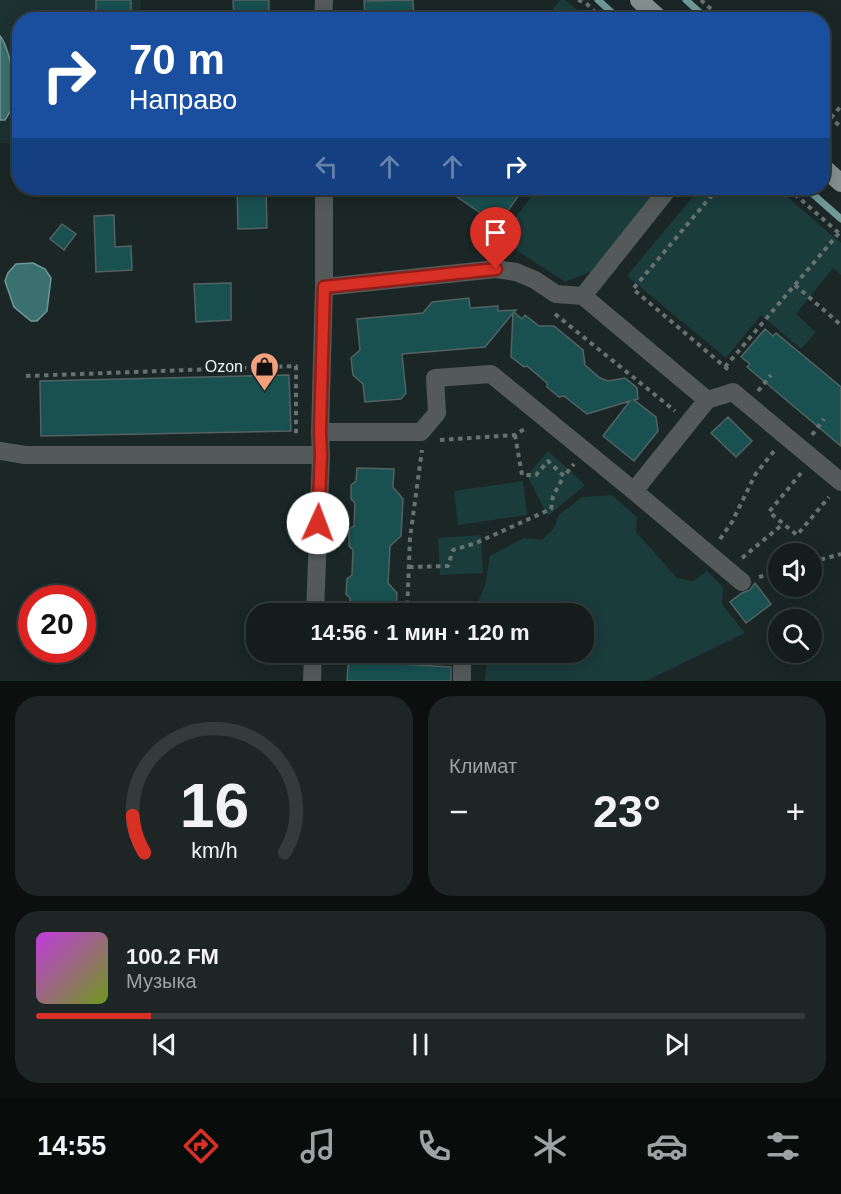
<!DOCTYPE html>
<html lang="ru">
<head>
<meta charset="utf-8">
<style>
	:root { --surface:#141d1c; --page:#1d2625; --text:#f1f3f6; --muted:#9da2a3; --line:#333b3b; --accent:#d93025 }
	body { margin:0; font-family:Helvetica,sans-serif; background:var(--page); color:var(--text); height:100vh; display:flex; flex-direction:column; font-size:22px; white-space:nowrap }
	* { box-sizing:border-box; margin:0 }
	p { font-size:20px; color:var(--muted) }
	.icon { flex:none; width:33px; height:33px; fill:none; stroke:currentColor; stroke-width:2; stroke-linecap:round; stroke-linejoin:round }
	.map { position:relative; height:681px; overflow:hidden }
	.sheet { display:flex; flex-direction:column; gap:15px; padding:15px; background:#0b100f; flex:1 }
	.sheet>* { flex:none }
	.guide { position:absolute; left:12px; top:12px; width:818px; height:183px; border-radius:24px; box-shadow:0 3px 15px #0003,0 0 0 2px var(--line); background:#1a4fa0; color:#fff; overflow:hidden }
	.controls { position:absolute; left:768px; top:543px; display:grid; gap:12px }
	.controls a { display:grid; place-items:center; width:54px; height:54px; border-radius:50%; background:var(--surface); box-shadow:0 3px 15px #0003,0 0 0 2px var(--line); font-size:30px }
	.speed { position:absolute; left:18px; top:585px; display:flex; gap:12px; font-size:30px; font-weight:700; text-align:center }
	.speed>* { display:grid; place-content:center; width:78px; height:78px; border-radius:50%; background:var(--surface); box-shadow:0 3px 15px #0003,0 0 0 2px var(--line); line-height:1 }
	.speed .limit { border:9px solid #d22; background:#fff; color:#111 }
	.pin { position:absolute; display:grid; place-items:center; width:51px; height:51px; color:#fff; margin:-62px -26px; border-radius:50% 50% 50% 0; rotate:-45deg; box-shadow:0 0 6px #0007 }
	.pin .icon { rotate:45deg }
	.me { position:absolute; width:66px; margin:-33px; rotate:2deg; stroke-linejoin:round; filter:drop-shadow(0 0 4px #0008) }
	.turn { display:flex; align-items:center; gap:21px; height:126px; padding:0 18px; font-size:27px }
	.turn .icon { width:78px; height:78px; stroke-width:2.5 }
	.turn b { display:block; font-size:42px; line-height:51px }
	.lanes { display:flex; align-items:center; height:57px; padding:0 18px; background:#0003; justify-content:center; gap:30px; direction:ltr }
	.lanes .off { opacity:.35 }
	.big { font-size:45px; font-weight:700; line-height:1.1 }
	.sheet .card { flex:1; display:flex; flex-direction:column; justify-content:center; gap:9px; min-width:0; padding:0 21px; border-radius:24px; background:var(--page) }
	.sheet .dial { align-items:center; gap:0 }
	.dial svg { height:156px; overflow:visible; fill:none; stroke:var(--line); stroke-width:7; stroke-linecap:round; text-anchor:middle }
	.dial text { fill:var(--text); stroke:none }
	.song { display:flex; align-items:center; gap:18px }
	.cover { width:72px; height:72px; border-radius:9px; background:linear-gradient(135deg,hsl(290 70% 55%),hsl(80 70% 35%)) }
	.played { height:6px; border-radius:3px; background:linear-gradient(90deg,var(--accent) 15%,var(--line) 15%) }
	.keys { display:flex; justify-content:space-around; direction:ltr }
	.heat { display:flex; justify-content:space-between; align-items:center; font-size:33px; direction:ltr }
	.sheet .tiles { flex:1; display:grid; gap:15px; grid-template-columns:1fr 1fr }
	.card:last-child { grid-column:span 2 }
	.trip { position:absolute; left:246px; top:603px; width:348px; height:60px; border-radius:24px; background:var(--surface); box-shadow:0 3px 15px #0003,0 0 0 2px var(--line); font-weight:700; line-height:60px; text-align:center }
	.dock { display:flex; height:96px; justify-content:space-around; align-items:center; background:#080c0b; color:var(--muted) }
	.dock .icon { width:42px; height:42px }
	.dock .on { color:var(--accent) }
	.dock b { font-size:27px; color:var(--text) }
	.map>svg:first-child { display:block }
	.built { fill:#1c3231 }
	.green { fill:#1a3c3b }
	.water { fill:#3a706e; stroke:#6f9896; stroke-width:1.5 }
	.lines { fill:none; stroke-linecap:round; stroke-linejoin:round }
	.stream { stroke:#6f9896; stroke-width:7 }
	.building { fill:#185150; stroke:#546262; stroke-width:1.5 }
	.path { stroke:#667170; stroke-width:4; stroke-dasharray:4.5 4.5; stroke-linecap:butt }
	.minor { stroke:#545a5a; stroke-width:18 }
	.major { stroke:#83908f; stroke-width:18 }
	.route-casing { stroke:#8d1f18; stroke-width:15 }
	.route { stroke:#d93025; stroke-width:10 }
	.labels { text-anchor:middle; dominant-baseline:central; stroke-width:6; stroke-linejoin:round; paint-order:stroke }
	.poi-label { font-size:16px; fill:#ecf4f4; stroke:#1a2726; text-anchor:end }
</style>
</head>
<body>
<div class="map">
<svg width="841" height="681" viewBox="0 0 841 681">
	<rect width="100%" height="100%" fill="#1a2726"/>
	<!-- built -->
	<path class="built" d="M0 0H141L140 19 20 20 19 144 0 143Z"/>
	<!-- green -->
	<path class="green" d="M560 0H565L588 19H545Z
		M538 188H660L593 271 565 282 516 250 509 226Z
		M700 188H777L841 243V275L833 268 796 314 816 332 801 349 761 315 726 358 627 276Z
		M548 451 585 485 548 516 527 476Z
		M523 481 527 515 458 525 454 491Z
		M612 495 637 517 636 532 677 578 693 581 707 571 723 587 722 604 745 633 646 681H485L487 653 584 652V614L475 613 474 612 485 585 490 556 524 538 542 540 554 528 559 515 582 497Z
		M481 535 483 573 440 575 438 538Z"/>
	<!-- water -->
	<path class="water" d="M0 36C8 45 19 91 15 103 13 109 8 114 5 120H0Z
		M33 263 45 269 51 278 47 311 37 321H31L14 307 5 281 8 273 16 264Z"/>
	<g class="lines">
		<!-- stream -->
		<path class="stream" d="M598 0 620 20
			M686 0 708 20
			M806 188 841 219"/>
	</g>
	<!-- building -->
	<path class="building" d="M96 0H131V20H96Z
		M233 0H269V20H234Z
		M413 0 414 20H365L364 1Z
		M237 188H266L267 228 238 229Z
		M444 188H524L498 225Z
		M114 215 115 247 131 246 132 270 96 272 94 216Z
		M62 224 76 234 64 250 50 239Z
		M231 283V320L196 322 194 284Z
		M469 298 470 308 498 306V311L516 310 514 312 522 319 525 315 539 326H554L583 350 585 365 600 378 608 381 625 378 637 388 638 399 634 400 656 417 658 431 634 461 603 436 630 401 587 414 564 396 559 397 547 387V383L527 366 524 367 511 357 513 313 485 347 402 354 406 393 401 399 365 402 363 384 353 375 351 358 360 350 357 319 423 313 432 302Z
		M765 329 773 336 776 333 841 387V446L747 367 750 364 741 357Z
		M289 375 291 431 41 436 40 381Z
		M728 417 752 441 736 457 711 433Z
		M357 468 394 469 393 487 403 499 401 536 390 546 388 583 397 593 396 614H350V598L346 594 347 579 352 575 353 550 349 546V529L354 526 355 503 351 499V485L356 481Z
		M755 583 771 604 746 623 730 602 742 593 750 590Z
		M349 652H385L384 663 451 667V681H347Z"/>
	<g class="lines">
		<!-- path -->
		<path class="path" d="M578 0 586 3 603 20
			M701 0 723 20
			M822 110 841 127
			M831 118 841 106
			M718 188 633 289 731 372
			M788 188 841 235
			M795 285 841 325
			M555 314 675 411
			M725 367 839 233
			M26 376 296 366V437
			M758 391 771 375
			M515 435 522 475H536L548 461 564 476 574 464
			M812 435 824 419
			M440 440 515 435 526 428
			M801 473 769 512 797 535 829 497
			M720 539 732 522 755 475 774 451
			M742 558 783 524
			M812 562 841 554
			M409 567 448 566 453 550 476 543 551 509 553 496 564 476
			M759 577 778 572
			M407 614 410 538 422 450"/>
		<!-- minor -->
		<path class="minor" d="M323 20 324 0
			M324 287 496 269 516 272 535 280 556 294 583 296 669 188
			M707 400 733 392 841 482
			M320 432H421L437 413 435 378 491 374 634 491 707 400 583 296
			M0 451 25 455H321
			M634 491 742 582
			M315 614 321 455 320 432 324 287V188
			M312 681 313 652
			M462 681V652"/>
		<!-- major -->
		<path class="major" d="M639 0 661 20
			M822 166 841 183"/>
	</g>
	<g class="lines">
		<defs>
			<path id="route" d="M318 523 321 455 320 432 324 287 496 269"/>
		</defs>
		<!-- route casing -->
		<use href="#route" class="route-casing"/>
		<!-- route -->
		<use href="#route" class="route"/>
	</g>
	<!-- icons -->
	<defs>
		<symbol id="shop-pin" viewBox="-11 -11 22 30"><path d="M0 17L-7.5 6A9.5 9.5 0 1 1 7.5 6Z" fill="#f2a17e" stroke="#1a2726"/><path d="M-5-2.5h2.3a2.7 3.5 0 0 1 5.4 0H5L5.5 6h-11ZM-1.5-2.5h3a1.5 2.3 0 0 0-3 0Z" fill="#111"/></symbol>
	</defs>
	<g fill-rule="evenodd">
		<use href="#shop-pin" x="248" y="350" width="33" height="45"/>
	</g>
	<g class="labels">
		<!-- poi labels -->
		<g class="poi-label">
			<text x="243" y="366">Ozon</text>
		</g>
	</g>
</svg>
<div class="controls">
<a><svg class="icon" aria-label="sound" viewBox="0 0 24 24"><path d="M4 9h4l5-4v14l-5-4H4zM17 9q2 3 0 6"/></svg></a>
<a><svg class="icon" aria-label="search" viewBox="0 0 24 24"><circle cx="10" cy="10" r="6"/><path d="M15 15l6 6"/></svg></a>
</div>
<div class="speed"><div class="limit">20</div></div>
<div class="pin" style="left:496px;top:269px;background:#d93025"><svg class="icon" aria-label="arrive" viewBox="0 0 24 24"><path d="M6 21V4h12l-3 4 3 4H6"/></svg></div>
<svg class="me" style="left:318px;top:523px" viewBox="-20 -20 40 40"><circle r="19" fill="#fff"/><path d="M0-13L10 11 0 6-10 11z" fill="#d93025"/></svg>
<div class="trip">14:56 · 1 мин · 120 m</div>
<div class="guide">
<div class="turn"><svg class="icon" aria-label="right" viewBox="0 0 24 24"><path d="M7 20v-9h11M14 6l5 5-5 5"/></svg><div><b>70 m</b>Направо</div></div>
<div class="lanes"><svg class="icon off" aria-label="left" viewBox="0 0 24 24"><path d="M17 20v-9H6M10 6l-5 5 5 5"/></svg><svg class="icon off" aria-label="ahead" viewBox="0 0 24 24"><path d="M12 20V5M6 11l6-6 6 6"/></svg><svg class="icon off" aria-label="ahead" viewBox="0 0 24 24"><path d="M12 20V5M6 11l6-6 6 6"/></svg><svg class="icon" aria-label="right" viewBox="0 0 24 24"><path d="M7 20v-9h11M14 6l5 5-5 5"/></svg></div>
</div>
</div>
<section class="sheet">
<div class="tiles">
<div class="card dial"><svg viewBox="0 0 100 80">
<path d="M14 69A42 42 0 1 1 86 69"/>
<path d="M14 69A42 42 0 0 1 8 50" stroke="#d93025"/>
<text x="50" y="56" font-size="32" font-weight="700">16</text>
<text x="50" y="72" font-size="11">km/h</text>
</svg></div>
<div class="card"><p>Климат</p>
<div class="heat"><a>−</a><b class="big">23°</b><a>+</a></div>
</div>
<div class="card">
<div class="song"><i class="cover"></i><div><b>100.2 FM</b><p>Музыка</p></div></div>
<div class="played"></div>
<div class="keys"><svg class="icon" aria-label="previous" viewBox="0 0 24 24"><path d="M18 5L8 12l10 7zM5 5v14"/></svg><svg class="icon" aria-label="pause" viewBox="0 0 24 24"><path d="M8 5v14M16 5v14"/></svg><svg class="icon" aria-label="next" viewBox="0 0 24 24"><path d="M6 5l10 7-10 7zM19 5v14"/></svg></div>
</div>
</div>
</section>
<nav class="dock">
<b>14:55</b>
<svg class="icon on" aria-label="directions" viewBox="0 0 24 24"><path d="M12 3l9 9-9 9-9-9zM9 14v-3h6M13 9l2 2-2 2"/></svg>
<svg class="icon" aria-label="music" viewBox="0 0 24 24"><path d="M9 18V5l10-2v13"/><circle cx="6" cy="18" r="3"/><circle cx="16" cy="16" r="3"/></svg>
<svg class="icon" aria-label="phone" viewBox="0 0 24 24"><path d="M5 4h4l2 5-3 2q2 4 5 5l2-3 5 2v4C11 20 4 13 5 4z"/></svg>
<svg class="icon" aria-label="climate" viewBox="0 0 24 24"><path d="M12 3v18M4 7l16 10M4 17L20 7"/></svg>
<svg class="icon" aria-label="car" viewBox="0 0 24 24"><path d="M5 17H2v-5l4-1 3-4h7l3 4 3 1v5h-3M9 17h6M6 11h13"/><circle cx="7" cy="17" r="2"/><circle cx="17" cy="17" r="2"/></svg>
<svg class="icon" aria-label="filters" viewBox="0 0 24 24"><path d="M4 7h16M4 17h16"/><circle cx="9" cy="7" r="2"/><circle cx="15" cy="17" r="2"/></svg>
</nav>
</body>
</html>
